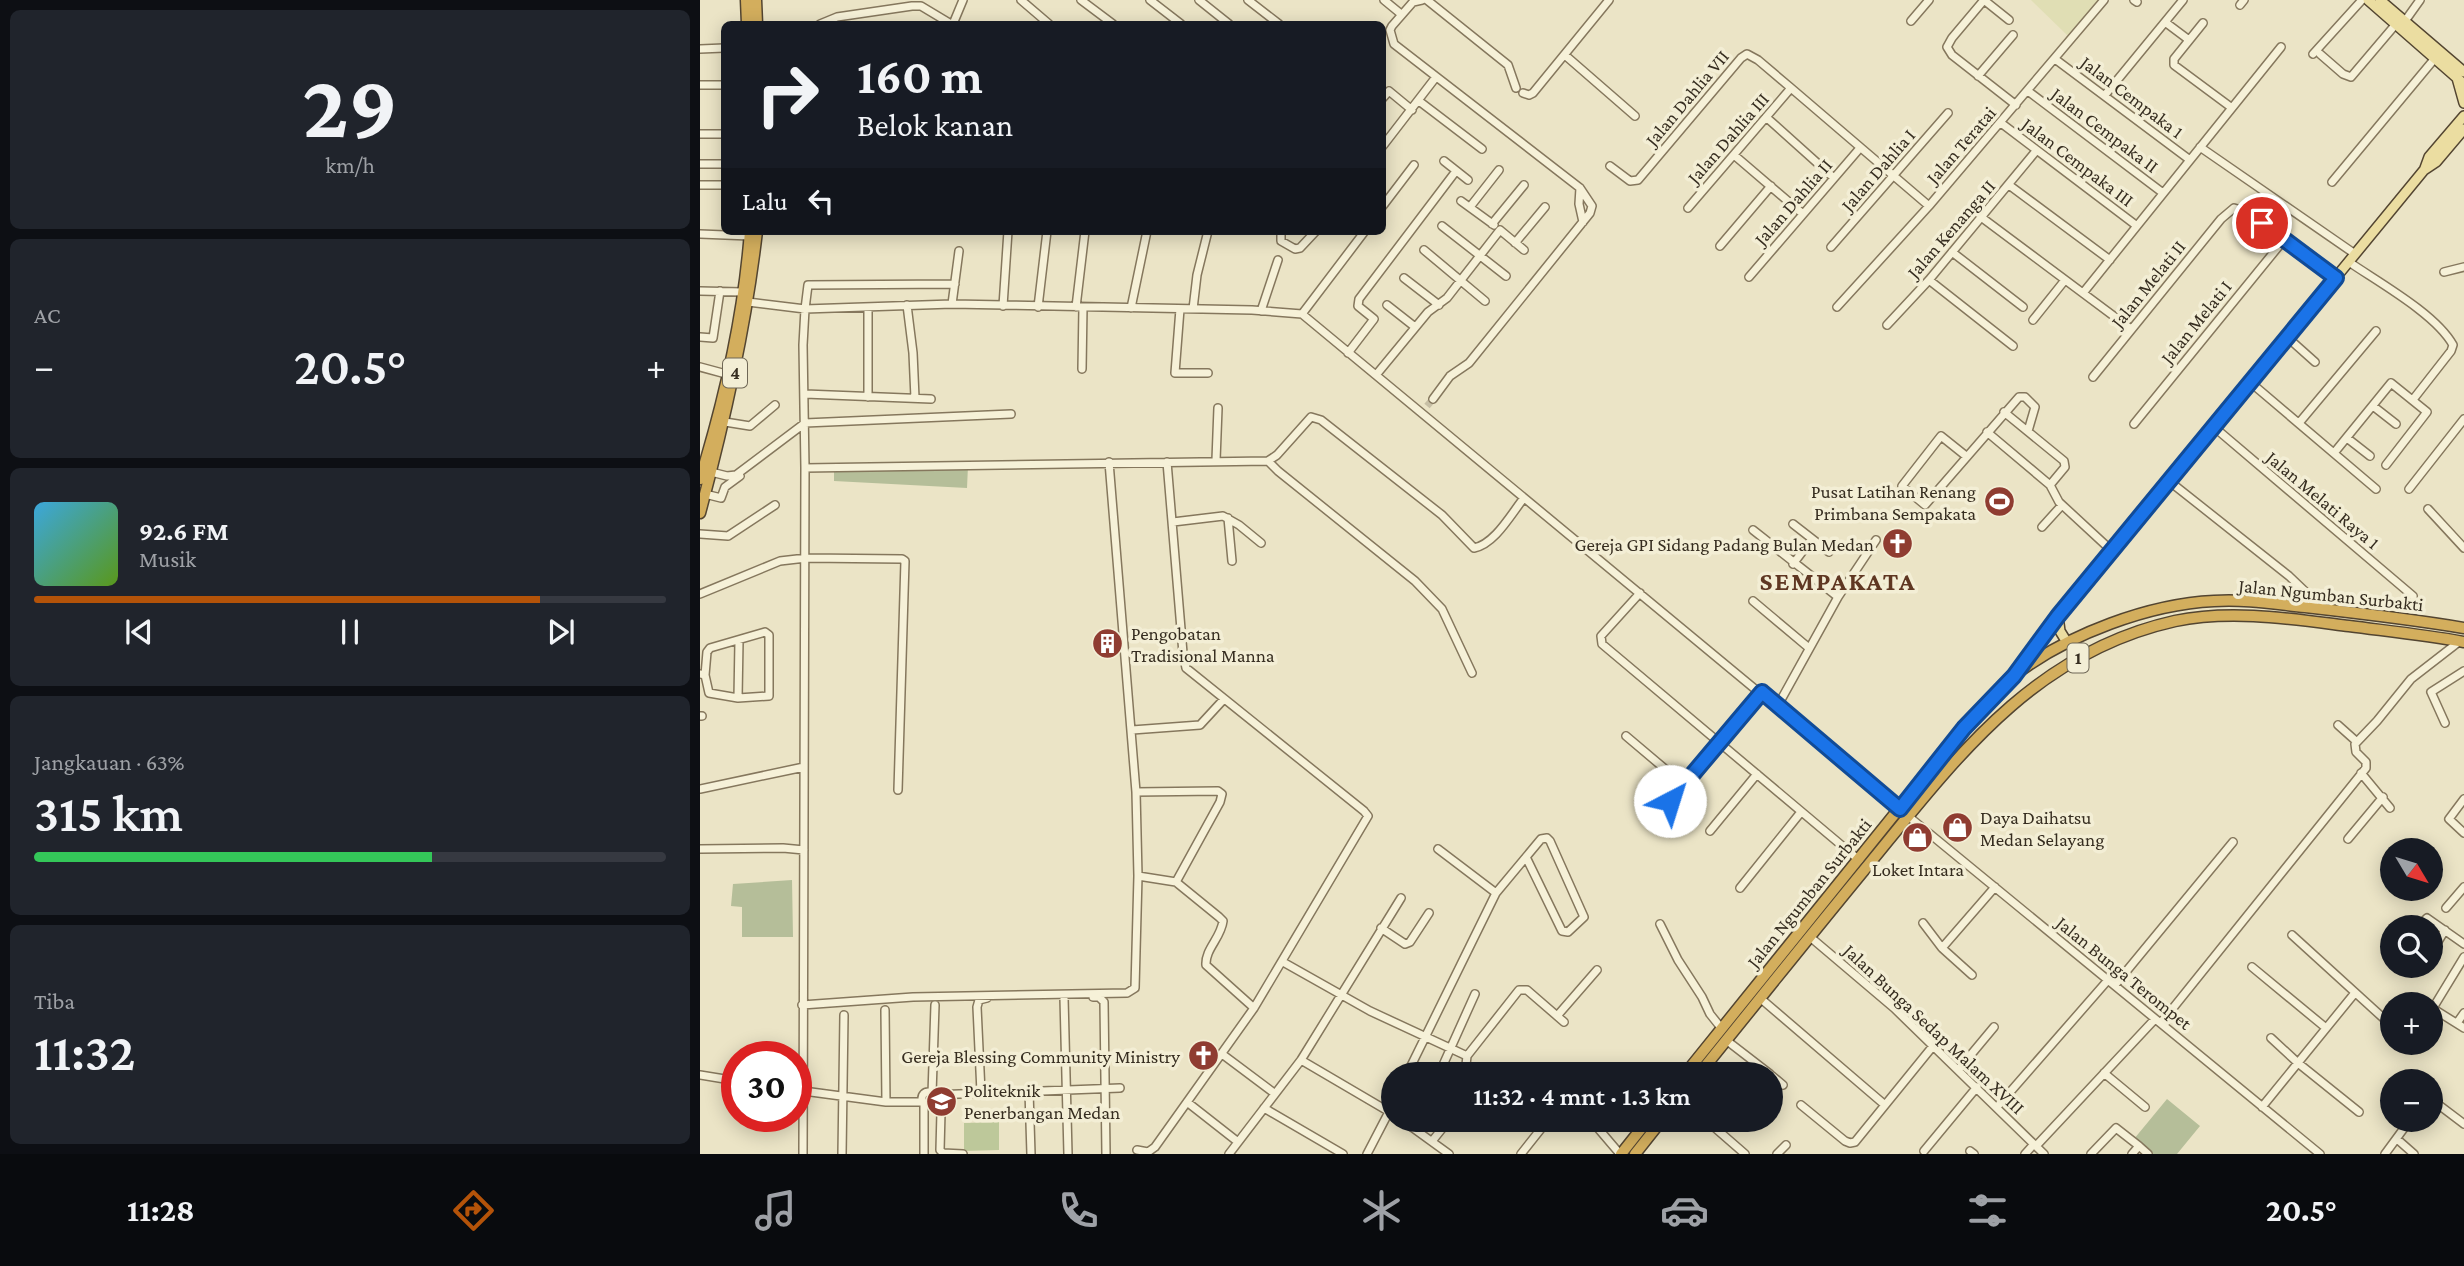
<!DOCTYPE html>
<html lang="id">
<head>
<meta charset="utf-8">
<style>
	:root { --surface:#171b24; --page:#20242c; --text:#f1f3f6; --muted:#9ea1a6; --line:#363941; --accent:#b45309 }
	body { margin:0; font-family:"Crimson Pro",serif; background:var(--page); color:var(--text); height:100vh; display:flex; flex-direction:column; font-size:26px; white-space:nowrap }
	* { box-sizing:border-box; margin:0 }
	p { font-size:23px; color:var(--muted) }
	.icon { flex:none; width:38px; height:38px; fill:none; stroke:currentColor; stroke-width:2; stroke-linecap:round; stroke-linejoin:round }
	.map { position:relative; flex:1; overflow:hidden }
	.panel { display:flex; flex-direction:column; gap:10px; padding:10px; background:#0d0f14; width:700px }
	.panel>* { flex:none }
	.hud { position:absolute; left:21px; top:21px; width:665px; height:214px; border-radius:10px; box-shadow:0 4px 18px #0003; background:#171b24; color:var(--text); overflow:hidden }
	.needle { width:46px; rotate:128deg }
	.fabs { position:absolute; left:1680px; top:838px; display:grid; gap:14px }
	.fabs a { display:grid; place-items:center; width:63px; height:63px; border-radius:50%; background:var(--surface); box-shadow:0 4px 18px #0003; font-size:35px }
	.speed { position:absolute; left:21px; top:1041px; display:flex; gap:14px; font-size:35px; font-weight:700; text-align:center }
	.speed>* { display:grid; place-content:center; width:91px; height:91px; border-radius:50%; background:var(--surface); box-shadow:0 4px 18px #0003; line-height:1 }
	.speed .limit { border:10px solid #d22; background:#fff; color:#111 }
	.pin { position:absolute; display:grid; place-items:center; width:60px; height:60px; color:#fff; margin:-30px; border:4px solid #fff; border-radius:50%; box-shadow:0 2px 7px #0007 }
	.me { position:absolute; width:77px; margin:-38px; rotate:40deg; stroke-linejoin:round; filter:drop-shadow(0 0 5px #0008) }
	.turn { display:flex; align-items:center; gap:24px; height:147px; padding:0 21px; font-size:32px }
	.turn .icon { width:91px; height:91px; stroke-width:2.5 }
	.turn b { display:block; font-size:49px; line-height:60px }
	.then { display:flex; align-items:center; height:66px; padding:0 21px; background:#0003; gap:14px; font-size:26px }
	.big { font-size:52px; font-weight:600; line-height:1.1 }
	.panel .tile { flex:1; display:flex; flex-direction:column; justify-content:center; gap:10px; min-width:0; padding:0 24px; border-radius:10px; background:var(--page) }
	.panel .dial { align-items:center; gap:0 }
	.dial b { font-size:91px; line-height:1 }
	.song { display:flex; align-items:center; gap:21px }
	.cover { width:84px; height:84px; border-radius:10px; background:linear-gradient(135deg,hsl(200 70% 55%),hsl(90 70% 35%)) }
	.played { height:7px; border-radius:4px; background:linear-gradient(90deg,var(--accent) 80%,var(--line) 80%) }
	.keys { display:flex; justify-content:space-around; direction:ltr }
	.heat { display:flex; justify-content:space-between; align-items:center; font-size:38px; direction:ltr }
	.charge { height:10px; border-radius:5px; background:linear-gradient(90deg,#34c759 63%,var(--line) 0) }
	.trip { position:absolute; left:681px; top:1062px; width:402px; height:70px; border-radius:35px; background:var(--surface); box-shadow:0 4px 18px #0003; font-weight:600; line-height:70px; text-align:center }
	.tabs { display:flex; height:112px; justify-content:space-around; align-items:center; background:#090b0e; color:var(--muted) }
	.tabs .icon { width:49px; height:49px }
	.tabs .active { color:var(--accent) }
	.tabs b { font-size:32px; color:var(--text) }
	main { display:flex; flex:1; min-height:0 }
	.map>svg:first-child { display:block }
	.farmland { fill:#e0deb4 }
	.green { fill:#bdc89a }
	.cemetery { fill:#b5be99 }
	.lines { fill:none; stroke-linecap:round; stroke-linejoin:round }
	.minor-tunnel { stroke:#c7bfa5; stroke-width:7; stroke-dasharray:7 3.5; stroke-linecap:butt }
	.minor-casing { stroke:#85775d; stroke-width:10 }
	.major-casing { stroke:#534531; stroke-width:12 }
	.highway-casing { stroke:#534531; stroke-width:13 }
	.minor { stroke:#f6f1d8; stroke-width:7 }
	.major { stroke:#ebdda1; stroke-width:9 }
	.highway { stroke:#d3ae5d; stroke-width:10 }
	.route-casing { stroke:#114b97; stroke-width:18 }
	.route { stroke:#1a73e8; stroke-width:12 }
	.labels { text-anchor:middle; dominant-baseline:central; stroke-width:7; stroke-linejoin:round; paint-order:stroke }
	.shield { fill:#f3eed5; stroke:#6f6756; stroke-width:2 }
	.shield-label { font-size:18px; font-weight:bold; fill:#362d20 }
	.street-label { font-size:19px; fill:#362d20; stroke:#f3eed5 }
	.poi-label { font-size:19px; fill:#362d20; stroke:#f3eed5; text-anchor:end }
	.district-label { font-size:26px; font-weight:bold; letter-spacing:2px; fill:#5f3722; stroke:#f3eed5 }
</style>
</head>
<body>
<main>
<section class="panel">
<div class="tile dial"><b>29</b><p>km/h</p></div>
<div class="tile"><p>AC</p>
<div class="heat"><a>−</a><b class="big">20.5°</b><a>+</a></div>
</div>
<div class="tile">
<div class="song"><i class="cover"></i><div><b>92.6 FM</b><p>Musik</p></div></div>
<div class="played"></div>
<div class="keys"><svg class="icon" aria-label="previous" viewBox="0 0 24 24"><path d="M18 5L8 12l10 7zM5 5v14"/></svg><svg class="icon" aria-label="pause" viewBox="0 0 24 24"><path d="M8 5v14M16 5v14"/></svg><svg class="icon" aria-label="next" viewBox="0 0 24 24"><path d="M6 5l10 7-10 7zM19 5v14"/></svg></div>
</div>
<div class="tile"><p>Jangkauan · 63%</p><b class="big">315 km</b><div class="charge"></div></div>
<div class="tile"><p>Tiba</p><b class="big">11:32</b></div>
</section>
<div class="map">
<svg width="1764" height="1154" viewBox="0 0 1764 1154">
	<rect width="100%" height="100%" fill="#ebe4c6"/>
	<!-- farmland -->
	<path class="farmland" d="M1331 0H1400L1369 37Z"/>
	<!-- green -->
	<path class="green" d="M299 1122V1150L264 1151V1123Z"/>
	<!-- cemetery -->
	<path class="cemetery" d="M268 466 267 488 134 481V470Z
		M92 880 93 937H42V907L31 906 33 884Z
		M1467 1099 1500 1126 1477 1154H1452L1434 1139Z"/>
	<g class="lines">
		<!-- minor-tunnel -->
		<path class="minor-tunnel" d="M727 406 733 399"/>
		<defs>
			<path id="minor" d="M321 0 349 24
				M381 0 413 24
				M450 0 481 24
				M499 0 529 24
				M548 0 579 24
				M684 0 701 14
				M722 0 713 2 692 26 690 30 694 44 880 188 892 206 890 213 769 363 750 376 733 399
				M727 0 808 65 816 88
				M1284 0 1252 38 1247 47 1252 55 1316 105
				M1284 0 1309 20
				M1434 0 1437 2
				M1540 5 1544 0
				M1211 21 1229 0
				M1705 21 1720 0
				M1465 22 1489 40
				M1503 23 1474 59V65L1532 108
				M120 24 137 17 212 6H221L251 24
				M253 24 263 0
				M0 49 24 48
				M1613 54 1662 0
				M1620 54 1643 74 1651 77 1696 24
				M866 56 935 116
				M1355 59 1490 160
				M1278 76 1313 35
				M0 85H24
				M1328 91 1463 193
				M823 93 829 95 833 93 909 0
				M1405 95 1483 0
				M682 99 689 91 712 110
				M719 101 782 149
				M1066 117 1134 178
				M1301 123 1437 226
				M0 134H24
				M682 147 736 77
				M1500 147 1655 254
				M1034 155 1103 214
				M744 161 768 180
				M0 164H24
				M910 166 930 181 938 180 1041 58 1047 54 1058 60 1091 88 1229 206
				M1632 182 1736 57
				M0 185H24
				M1309 185 1410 260
				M880 188 879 204 883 222
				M761 201 794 225
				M682 207 714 165
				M770 207 799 170
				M988 208 1091 88
				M1281 217 1431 329
				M792 224 824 185
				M742 226 806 276
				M581 231V241L595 249 600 248 616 231
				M0 234 50 236
				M815 243 845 207
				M1020 246 1071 186
				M1131 247 1248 113
				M724 250 785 301
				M1252 252 1323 307
				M1649 262C1678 282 1736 314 1753 345L1751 351 1715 397
				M1744 272 1764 267
				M1049 277 1160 148
				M704 278 739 305
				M1229 280 1313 346
				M0 291 42 292
				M1383 293 1581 47
				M48 302 105 309 252 304 552 310 602 314 1200 809
				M252 304 259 251
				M207 305 213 353 215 398
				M687 305 715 327
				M303 306 308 231
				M168 307V397
				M338 307 347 231
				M376 307 385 231
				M1137 307 1229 206 1404 0
				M431 308 447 231
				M480 309 475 373H508
				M493 309 497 275 508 231
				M561 311 578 260
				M602 314 665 231
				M1333 320 1365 280
				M1187 325 1229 280 1336 151
				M0 337 13 338 20 291
				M1587 337 1615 362
				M648 353 674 319 658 306 659 299 756 171
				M0 367 26 374
				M382 369 383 307
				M676 375 728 312 747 298 800 230 824 250
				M1393 377 1521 219 1534 208 1547 212 1636 278
				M1550 382 1676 489
				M105 394 231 399
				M1673 406 1696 424
				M1304 412 1364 461 1365 467 1350 485
				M25 422 50 426 75 405
				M1599 423 1676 331
				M1434 424 1583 241
				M1514 427 1713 596
				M1287 432 1350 485 1359 502 1412 551
				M1647 438 1670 456
				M1634 453 1691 383 1727 412 1686 465
				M1266 456 1241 436 1202 486 1225 505 1319 397H1325L1335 407 1328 431
				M516 460 518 408
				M568 461 578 471 715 581 742 609 772 673
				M105 468 103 345 105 309 108 285 255 284
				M11 472 27 476 36 475 105 423 311 414
				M1469 481 1589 576 1610 596 1617 608
				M1709 489 1764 419
				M5 494 21 498 25 487 40 476
				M1728 509 1764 548
				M528 518 532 561
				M473 522 523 516 539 525 561 543
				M1093 524 1129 552
				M1342 527 1362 505
				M1053 530 1138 597
				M0 534 28 536 75 505
				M1093 564 1112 539
				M940 593 901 636 902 644 1159 860
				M0 594 80 561 106 558 202 559 205 561 198 790
				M1053 601 1109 648
				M0 674 5 675 7 652 10 648 65 632 69 635V696L38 698 9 693 5 675
				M38 698 39 641
				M1077 707 1138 597 1176 540
				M0 716H2
				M1745 723 1731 692 1764 671
				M1638 725 1657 742
				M432 730 500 725 524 699
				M926 736 984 785
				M1661 773 1690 808
				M0 789 104 767
				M436 792 518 791 522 794 520 802 476 882
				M1764 799 1749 819 1764 833
				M970 801 1062 692
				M1208 816 1620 1154
				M1010 831 1057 774
				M1648 839 1683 797
				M0 849 83 848 104 850
				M738 849 796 893
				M438 876 476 882 519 917 523 921C521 938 505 949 506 965L554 1008
				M1040 888 1101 812
				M1746 908 1764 887
				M1223 923 1242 948
				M960 924 978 960 1002 997 1010 1014 1022 1029
				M681 928 705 944 710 942 729 913
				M1717 928 1727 918 1764 944
				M1592 935 1692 1026
				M1109 936 1194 1008 1344 1154
				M1733 950 1745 930
				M583 962 670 1011 767 1056
				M1552 967 1626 1028
				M1272 975 1242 948 1295 887
				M1415 985 1533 842
				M393 997H399L404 1002 406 1154
				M364 998 368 1154
				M1060 998 1185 1105
				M1714 1000 1722 1004
				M102 1005 213 997 427 993 435 988 438 876 436 792 409 462
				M1732 1008 1764 1028
				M1733 1008 1764 957
				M185 1010 186 1102
				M857 1016 897 970
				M1461 1023 1666 768V762L1656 752 1655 744 1677 721 1711 679 1760 641
				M1757 1023 1764 1013
				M1571 1038 1598 1063 1659 1112
				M1026 1040 1070 1074
				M1712 1043 1719 1049
				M522 1054 574 1093
				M601 1060 693 1114
				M1259 1069 1294 1027
				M1404 1073 1445 1107
				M707 1074 796 893 841 839 847 838 850 841 884 917 868 932 862 931 826 857
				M739 1074 775 994
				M765 1074 767 1056 819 990H827L864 1022
				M0 1075 37 1081
				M1071 1075 1083 1085
				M96 1090 186 1102H223
				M329 1091 331 1154
				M281 1092 277 1007 279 1000 287 998
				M222 1098a6 6 0 1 1 12 0a6 6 0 1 1-12 0Z
				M232 1094 235 1005
				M249 1094 248 1101 241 1112 240 1150 243 1153 263 1154
				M233 1095 420 1088
				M1731 1099 1764 1124
				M487 1102 538 1142
				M1101 1105 1145 1141 1150 1143 1155 1142 1233 1046
				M1297 1107 1408 980
				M1562 1107 1654 994
				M564 1108 643 1154
				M702 1120 749 1154
				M891 1120 920 1154
				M1006 1120 1045 1154
				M1697 1139 1714 1154
				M733 1140 749 1120
				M1336 1146 1455 1019
				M437 1150 448 1152 455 1147 554 1008 668 816 664 811 486 668 483 653 467 462
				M1224 1151 1277 1087
				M1270 1151 1274 1154
				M103 1154 105 468 568 461 577 455 611 417 621 420 742 515 774 548C795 544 811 514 824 498
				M142 1154 144 1015
				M224 1154V1103
				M529 1154 601 1060 701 898
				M667 1154 693 1104
				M821 1154 848 1120
				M1077 1154 1086 1145
				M1325 1154 1334 1144
				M1391 1154 1416 1128 1439 1146
				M1432 1154 1439 1146 1448 1154
				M1685 1154 1710 1120"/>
			<path id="major" d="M1668 0 1764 84
				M1680 0 1764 72
				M1757 78 1764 103
				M1725 168 1729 157 1764 116
				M1358 616 1360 631 1368 644
				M1319 670 1358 616 1724 170 1736 162 1764 129"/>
			<path id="highway" d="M46 0 47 24
				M56 0 57 24
				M0 479C24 401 44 313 50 231
				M0 513C25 420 46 327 57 231
				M985 1074 1264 728C1280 710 1297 689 1316 674 1369 634 1449 604 1514 601 1545 599 1575 604 1605 607 1658 613 1711 619 1764 628
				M999 1074C1054 1006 1109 937 1165 869 1253 762 1331 653 1475 621 1531 609 1593 619 1649 626 1687 631 1726 635 1764 642
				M921 1154 948 1120
				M935 1154 962 1120"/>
		</defs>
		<!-- minor casing -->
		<use href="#minor" class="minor-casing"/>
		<!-- major casing -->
		<use href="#major" class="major-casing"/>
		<!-- highway casing -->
		<use href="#highway" class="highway-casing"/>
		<!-- minor -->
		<use href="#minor" class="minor"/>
		<!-- major -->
		<use href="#major" class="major"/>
		<!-- highway -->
		<use href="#highway" class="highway"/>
	</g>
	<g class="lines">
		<defs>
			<path id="route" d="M970 801 1062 692 1200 809 1264 728 1314 676 1358 616 1636 278 1562 223"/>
		</defs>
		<!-- route casing -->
		<use href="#route" class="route-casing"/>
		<!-- route -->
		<use href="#route" class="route"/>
	</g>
	<!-- icons -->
	<defs>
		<symbol id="stadium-disc" viewBox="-11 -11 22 22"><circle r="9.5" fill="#8f3c31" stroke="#f3eed5"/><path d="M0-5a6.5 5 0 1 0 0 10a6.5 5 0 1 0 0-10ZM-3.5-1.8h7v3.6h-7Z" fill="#fff"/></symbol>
		<symbol id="church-disc" viewBox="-11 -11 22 22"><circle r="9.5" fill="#8f3c31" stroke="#f3eed5"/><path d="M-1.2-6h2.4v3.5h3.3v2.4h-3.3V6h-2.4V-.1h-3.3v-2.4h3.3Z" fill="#fff"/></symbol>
		<symbol id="building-disc" viewBox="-11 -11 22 22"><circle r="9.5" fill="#8f3c31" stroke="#f3eed5"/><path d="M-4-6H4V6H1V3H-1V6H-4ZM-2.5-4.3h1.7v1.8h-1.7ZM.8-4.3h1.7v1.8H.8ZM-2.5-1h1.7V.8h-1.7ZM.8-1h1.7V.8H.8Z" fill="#fff"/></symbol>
		<symbol id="shop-disc" viewBox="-11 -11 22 22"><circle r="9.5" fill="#8f3c31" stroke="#f3eed5"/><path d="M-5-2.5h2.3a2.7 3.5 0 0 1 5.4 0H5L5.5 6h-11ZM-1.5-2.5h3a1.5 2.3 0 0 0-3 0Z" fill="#fff"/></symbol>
		<symbol id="university-disc" viewBox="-11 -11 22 22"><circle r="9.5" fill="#8f3c31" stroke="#f3eed5"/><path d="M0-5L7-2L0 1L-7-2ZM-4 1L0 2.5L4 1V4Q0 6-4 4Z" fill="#fff"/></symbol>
	</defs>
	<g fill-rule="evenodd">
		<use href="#stadium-disc" x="1282" y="484" width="35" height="35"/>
		<use href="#church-disc" x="1180" y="526" width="35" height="35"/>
		<use href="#building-disc" x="390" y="626" width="35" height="35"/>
		<use href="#shop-disc" x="1240" y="810" width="35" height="35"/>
		<use href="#shop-disc" x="1200" y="820" width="35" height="35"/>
		<use href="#church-disc" x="486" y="1038" width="35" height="35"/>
		<use href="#university-disc" x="224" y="1084" width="35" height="35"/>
	</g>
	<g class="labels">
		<!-- shield labels -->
		<g class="shield">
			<rect x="23" y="358.5" width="24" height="29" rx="5"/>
			<rect x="1367.5" y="643.5" width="21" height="29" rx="5"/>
		</g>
		<g class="shield-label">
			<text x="35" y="373">4</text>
			<text x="1378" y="658">1</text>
		</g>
		<!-- street labels -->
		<g class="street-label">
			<text transform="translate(1432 97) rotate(37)">Jalan Cempaka 1</text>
			<text transform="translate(987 98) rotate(-50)">Jalan Dahlia VII</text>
			<text transform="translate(1405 130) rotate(37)">Jalan Cempaka II</text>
			<text transform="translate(1028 138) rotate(-49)">Jalan Dahlia III</text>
			<text transform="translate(1261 145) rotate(-49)">Jalan Teratai</text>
			<text transform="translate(1378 162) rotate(37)">Jalan Cempaka III</text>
			<text transform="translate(1178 170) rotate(-49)">Jalan Dahlia I</text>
			<text transform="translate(1093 202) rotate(-49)">Jalan Dahlia II</text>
			<text transform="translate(1251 229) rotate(-49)">Jalan Kenanga II</text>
			<text transform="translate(1448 284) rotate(-51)">Jalan Melati II</text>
			<text transform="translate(1496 322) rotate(-51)">Jalan Melati I</text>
			<text transform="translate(1623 500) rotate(40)">Jalan Melati Raya 1</text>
			<text transform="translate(1631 595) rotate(6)">Jalan Ngumban Surbakti</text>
			<text transform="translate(1109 893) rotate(-51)">Jalan Ngumban Surbakti</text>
			<text transform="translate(1424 973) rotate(39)">Jalan Bunga Terompet</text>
			<text transform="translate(1234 1029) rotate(43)">Jalan Bunga Sedap Malam XVIII</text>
		</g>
		<!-- poi labels -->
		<g class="poi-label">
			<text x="1276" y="491">Pusat Latihan Renang<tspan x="1276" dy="22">Primbana Sempakata</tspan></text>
			<text x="1174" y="544">Gereja GPI Sidang Padang Bulan Medan</text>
			<text x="431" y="633" text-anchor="start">Pengobatan<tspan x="431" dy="22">Tradisional Manna</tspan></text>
			<text x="1280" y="817" text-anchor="start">Daya Daihatsu<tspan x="1280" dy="22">Medan Selayang</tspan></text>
			<text x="1218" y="869" text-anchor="middle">Loket Intara</text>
			<text x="480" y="1056">Gereja Blessing Community Ministry</text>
			<text x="264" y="1090" text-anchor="start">Politeknik<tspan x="264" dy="22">Penerbangan Medan</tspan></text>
		</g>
		<!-- district labels -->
		<g class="district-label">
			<text x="1138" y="581">SEMPAKATA</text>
		</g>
	</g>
</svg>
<div class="fabs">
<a><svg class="needle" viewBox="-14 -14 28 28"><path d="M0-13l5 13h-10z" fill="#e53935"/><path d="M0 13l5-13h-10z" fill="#9ea1a6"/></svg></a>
<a><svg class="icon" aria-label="search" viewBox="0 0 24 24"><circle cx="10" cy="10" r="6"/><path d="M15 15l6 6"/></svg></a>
<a>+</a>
<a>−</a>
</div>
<div class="speed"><div class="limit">30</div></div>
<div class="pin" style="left:1562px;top:223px;background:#d93025"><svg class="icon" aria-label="arrive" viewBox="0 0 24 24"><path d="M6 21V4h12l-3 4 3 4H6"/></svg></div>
<svg class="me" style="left:970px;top:801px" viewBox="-20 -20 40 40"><circle r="19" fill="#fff"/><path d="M0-13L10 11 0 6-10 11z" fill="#1a73e8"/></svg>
<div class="trip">11:32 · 4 mnt · 1.3 km</div>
<div class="hud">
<div class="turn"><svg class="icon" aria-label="right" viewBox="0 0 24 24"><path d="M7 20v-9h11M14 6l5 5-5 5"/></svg><div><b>160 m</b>Belok kanan</div></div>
<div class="then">Lalu<svg class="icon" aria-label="left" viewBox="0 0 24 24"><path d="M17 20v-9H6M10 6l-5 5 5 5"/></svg></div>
</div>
</div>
</main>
<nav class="tabs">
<b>11:28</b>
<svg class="icon active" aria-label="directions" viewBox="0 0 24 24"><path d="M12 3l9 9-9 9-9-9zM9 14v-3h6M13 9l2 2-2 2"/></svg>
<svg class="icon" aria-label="music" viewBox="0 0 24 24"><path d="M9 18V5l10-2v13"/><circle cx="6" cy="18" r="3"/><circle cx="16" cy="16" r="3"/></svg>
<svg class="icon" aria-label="phone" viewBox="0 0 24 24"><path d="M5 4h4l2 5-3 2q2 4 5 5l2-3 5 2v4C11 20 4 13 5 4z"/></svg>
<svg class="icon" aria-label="climate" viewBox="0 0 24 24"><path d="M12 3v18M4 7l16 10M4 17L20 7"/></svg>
<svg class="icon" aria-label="car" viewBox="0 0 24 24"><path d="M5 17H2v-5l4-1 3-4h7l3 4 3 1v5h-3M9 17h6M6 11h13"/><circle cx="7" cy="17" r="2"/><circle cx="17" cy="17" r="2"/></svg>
<svg class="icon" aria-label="filters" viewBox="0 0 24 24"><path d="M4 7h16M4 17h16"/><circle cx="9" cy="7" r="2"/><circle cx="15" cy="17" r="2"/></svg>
<b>20.5°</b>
</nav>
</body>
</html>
